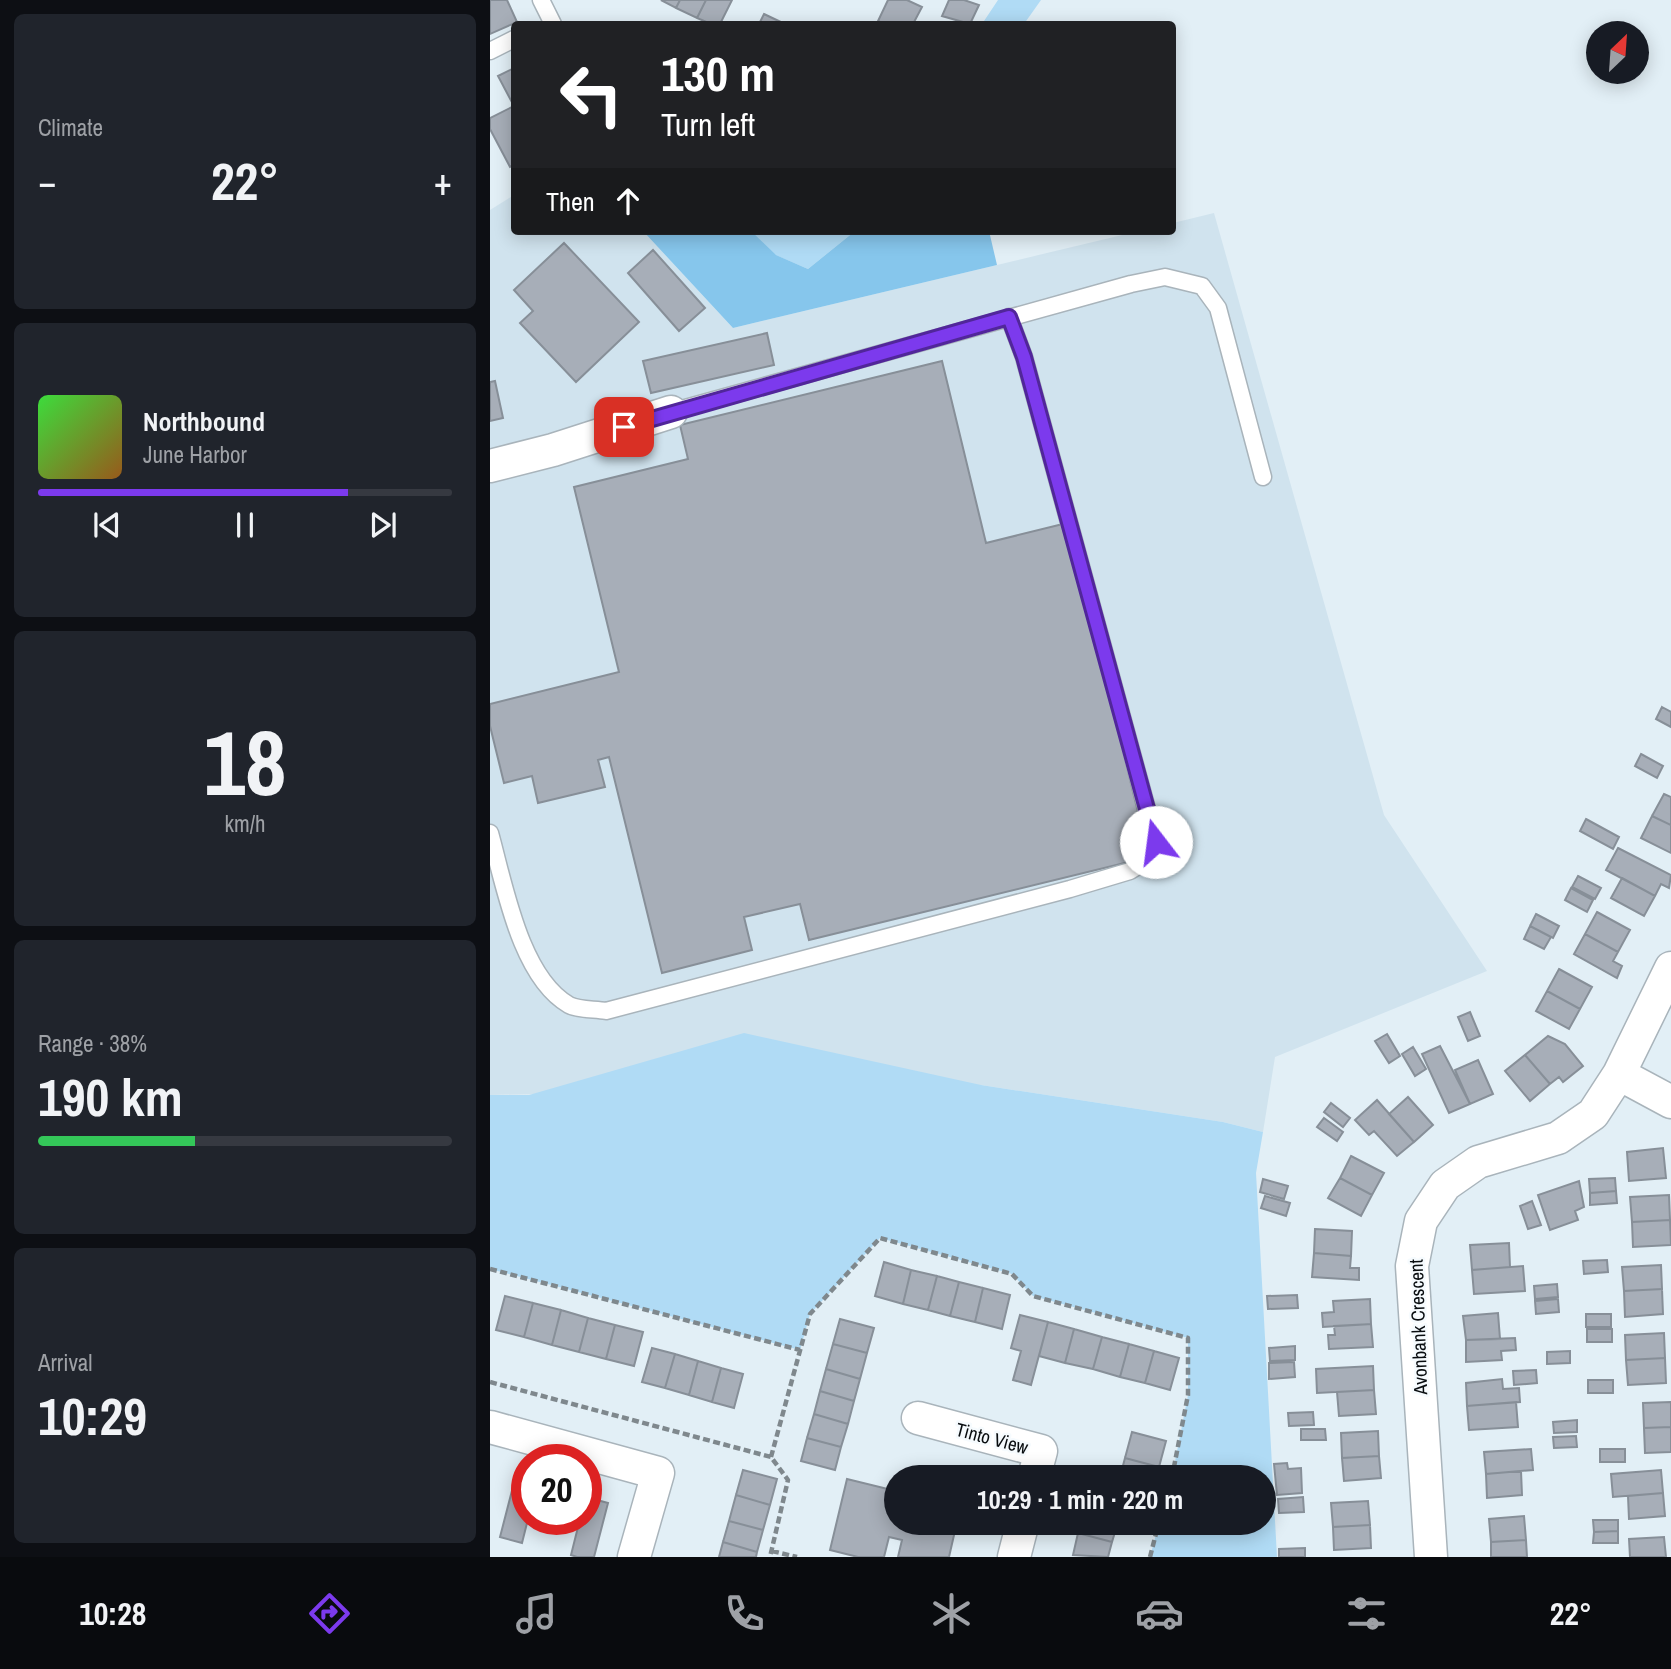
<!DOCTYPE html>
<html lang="en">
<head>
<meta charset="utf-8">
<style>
	:root { --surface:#171b24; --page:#20242c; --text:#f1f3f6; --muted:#9ea1a6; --line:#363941; --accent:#7c3aed }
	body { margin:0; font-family:"Archivo Narrow",sans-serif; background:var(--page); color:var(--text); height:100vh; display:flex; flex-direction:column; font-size:26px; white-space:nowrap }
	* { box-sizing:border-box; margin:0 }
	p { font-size:23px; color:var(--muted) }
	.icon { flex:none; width:38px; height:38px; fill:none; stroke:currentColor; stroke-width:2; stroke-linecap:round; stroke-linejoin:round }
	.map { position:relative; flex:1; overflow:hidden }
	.drawer { display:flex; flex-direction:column; gap:14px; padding:14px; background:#0d0f14; width:490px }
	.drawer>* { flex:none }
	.hud { position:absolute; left:21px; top:21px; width:665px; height:214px; border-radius:7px; box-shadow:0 4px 18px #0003; background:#202124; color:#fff; overflow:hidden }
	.needle { width:46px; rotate:25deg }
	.buttons { position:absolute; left:1096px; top:21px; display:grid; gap:14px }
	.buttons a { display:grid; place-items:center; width:63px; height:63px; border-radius:50%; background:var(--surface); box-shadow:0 4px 18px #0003; font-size:35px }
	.speed { position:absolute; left:21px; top:1444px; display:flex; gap:14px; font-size:35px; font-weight:700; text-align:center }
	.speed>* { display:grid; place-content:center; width:91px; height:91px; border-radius:50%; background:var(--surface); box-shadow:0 4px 18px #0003; line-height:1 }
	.speed .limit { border:10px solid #d22; background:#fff; color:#111 }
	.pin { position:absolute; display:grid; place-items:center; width:60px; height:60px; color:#fff; margin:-30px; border-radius:14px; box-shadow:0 4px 10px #0006 }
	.me { position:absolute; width:77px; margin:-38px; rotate:345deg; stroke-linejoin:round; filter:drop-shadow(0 0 5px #0008) }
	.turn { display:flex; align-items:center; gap:24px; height:147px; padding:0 35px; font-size:32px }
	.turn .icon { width:91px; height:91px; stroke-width:2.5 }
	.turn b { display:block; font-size:49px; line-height:60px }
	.then { display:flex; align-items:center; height:66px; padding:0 35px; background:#0003; gap:14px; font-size:26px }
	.big { font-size:52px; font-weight:700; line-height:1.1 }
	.drawer .tile { flex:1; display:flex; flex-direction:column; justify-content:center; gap:10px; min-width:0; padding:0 24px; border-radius:10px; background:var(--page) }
	.drawer .dial { align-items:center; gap:0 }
	.dial b { font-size:91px; line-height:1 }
	.song { display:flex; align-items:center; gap:21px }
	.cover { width:84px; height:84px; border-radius:10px; background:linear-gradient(135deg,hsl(120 70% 55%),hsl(30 70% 35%)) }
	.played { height:7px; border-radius:4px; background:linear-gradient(90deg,var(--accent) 75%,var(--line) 75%) }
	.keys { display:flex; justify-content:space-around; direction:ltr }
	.heat { display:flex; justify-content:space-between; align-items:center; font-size:38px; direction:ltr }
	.charge { height:10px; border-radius:5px; background:linear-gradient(90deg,#34c759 38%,var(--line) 0) }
	.trip { position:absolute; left:394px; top:1465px; width:392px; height:70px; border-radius:35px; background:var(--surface); box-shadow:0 4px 18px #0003; font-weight:700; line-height:70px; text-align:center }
	.tabs { display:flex; height:112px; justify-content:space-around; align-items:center; background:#090b0e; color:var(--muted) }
	.tabs .icon { width:49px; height:49px }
	.tabs .on { color:var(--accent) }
	.tabs b { font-size:32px; color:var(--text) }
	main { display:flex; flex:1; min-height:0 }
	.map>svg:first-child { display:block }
	.built { fill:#d0e3ee }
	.green { fill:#b0dbf5 }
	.forest { fill:#86c6ec }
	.building { fill:#a7aeb8; stroke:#878f98; stroke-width:2 }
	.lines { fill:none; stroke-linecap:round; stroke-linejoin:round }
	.service-casing { stroke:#a9b4bb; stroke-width:19 }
	.minor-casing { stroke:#a9b4bb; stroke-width:35 }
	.path { stroke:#7f888d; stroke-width:4.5; stroke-dasharray:7 3.5; stroke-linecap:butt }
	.service { stroke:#fff; stroke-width:16 }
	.minor { stroke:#fff; stroke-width:32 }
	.route-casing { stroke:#51269a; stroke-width:18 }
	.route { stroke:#7c3aed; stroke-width:12 }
	.labels { text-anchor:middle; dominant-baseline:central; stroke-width:5; stroke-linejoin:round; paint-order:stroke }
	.street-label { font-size:19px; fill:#090d10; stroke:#f6fbfe }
</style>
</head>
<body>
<main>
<section class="drawer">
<div class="tile"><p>Climate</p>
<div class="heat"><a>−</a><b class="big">22°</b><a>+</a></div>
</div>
<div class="tile">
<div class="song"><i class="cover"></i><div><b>Northbound</b><p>June Harbor</p></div></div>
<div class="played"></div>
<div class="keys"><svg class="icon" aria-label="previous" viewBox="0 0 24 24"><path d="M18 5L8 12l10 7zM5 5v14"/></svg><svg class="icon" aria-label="pause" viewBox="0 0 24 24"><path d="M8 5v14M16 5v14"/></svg><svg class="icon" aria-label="next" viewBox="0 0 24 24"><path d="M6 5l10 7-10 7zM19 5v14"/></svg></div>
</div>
<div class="tile dial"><b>18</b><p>km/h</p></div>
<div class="tile"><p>Range · 38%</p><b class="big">190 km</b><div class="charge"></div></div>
<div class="tile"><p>Arrival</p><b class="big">10:29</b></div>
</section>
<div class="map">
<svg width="1181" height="1557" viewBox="0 0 1181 1557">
	<rect width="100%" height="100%" fill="#e2eff6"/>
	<!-- built -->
	<path class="built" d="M24 195V231H153L243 328 649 231H682L683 223 724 213 894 815 997 971 785 1057 773 1132 733 1122 491 1085 0 1095V210Z"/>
	<!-- green -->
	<path class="green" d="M508 0H551L534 24H492Z
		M259 231H365L318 269 281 253Z
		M254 1033 491 1085 733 1122 773 1132 766 1173 787 1557H660L669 1523 774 1522V1477H682L698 1395V1338L543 1296 522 1274 390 1238 320 1314 310 1350 0 1269V1095H39Z"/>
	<!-- forest -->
	<path class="forest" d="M153 231H261L286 255 318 269 365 231H499L507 265 243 328Z"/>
	<!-- building -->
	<path class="building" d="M0 0H17L27 22 0 34Z
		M171 0H190L186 8Z
		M190 0H216L207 18 186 8Z
		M216 0H242L230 24H221L207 18Z
		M398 0H417L432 7 423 24H394L388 21Z
		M459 0H474L489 5 480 24 452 16Z
		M274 14 295 24H269Z
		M24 68V165L20 167 0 129V118L24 106 8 76Z
		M74 243 149 322 86 382 30 323 43 311 24 290Z
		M163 250 215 308 189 331 138 273Z
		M277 333 284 365 161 393 153 361Z
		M452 361 496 543 577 523 659 857 319 940 310 904 254 917 262 950 172 973 119 757 108 760 115 787 48 803 42 776 14 783 0 726V704L129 672 84 487 198 459 190 425Z
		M5 381 13 418 0 421V382Z
		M1172 707 1181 712V727L1166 719Z
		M1151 754 1173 766 1167 778 1145 766Z
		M1174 794 1181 797V825L1162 816Z
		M1162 816 1181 825V853L1151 838Z
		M1096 819 1129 837 1123 849 1090 831Z
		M1128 848 1181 875 1179 888 1171 884 1165 896 1116 870Z
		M1088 876 1111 888 1105 899 1082 887Z
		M1132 878 1165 896 1154 916 1121 898Z
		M1081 888 1103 900 1097 912 1075 900Z
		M1107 912 1140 930 1128 952 1095 934Z
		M1046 914 1069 926 1063 938 1040 926Z
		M1040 926 1061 937 1054 949 1034 939Z
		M1095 934 1128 952 1123 961 1132 966 1127 978 1084 954Z
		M1069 969 1102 987 1090 1009 1057 991Z
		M1057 991 1090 1009 1079 1029 1046 1011Z
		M980 1012 990 1036 978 1041 968 1017Z
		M897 1034 910 1056 899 1063 885 1041Z
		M1058 1036 1075 1044 1093 1066 1073 1082 1069 1077 1060 1084 1035 1055Z
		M950 1046 980 1104 959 1113 932 1054Z
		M923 1047 936 1069 925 1076 912 1054Z
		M1035 1055 1060 1084 1040 1101 1015 1071Z
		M988 1060 1003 1094 980 1104 965 1070Z
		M918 1097 943 1125 924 1142 899 1114Z
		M887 1100 924 1142 907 1156 884 1131 879 1135 865 1120Z
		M841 1103 860 1118 853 1127 834 1112Z
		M834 1118 853 1132 847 1141 827 1127Z
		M1173 1148 1176 1178 1139 1181 1137 1152Z
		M861 1156 894 1173 882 1195 850 1178Z
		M850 1178 882 1195 871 1216 838 1198Z
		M1125 1178 1126 1191 1100 1193 1099 1179Z
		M773 1179 798 1186 794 1199 770 1192Z
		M1089 1181 1094 1207 1085 1211 1088 1220 1060 1230 1048 1195Z
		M1126 1191 1127 1203 1100 1205V1193Z
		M1179 1195 1180 1220 1142 1222 1140 1197Z
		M775 1196 800 1203 796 1216 771 1208Z
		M1042 1201 1051 1225 1038 1229 1030 1206Z
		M1180 1220 1181 1245 1143 1247 1142 1222Z
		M825 1229 862 1231 861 1256 824 1253Z
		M1019 1243 1020 1267 982 1270 980 1245Z
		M824 1253 861 1256 860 1268H869V1280L822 1277Z
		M1117 1260 1118 1272 1094 1274 1093 1261Z
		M394 1262 421 1270 413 1304 385 1296Z
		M1171 1265 1172 1289 1134 1291 1132 1267Z
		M1033 1266 1035 1291 984 1294 982 1270Z
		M421 1270 447 1276 438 1310 413 1304Z
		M447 1276 469 1282 460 1316 438 1310Z
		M469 1282 493 1288 485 1322 460 1316Z
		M1067 1284 1068 1297 1045 1299 1044 1286Z
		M493 1288 520 1295 512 1329 485 1322Z
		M1172 1289 1173 1314 1135 1317 1134 1291Z
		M807 1295 808 1308 778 1309 777 1296Z
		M15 1296 43 1303 34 1337 6 1330Z
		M880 1299 881 1324 833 1327 832 1313 844 1312 843 1301Z
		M1068 1299 1069 1312 1046 1314 1045 1301Z
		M43 1303 71 1310 62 1345 34 1337Z
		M71 1310 98 1318 89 1352 62 1345Z
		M1008 1313 1010 1339 976 1340 973 1316Z
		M1096 1314H1121V1327H1096Z
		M530 1315 558 1322 541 1385 523 1380 531 1351 521 1348Z
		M98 1318 125 1325 116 1359 89 1352Z
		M350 1319 384 1328 377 1353 343 1344Z
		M558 1322 584 1329 575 1363 549 1356Z
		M881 1324 883 1347 839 1349 838 1335H845L844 1326Z
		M125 1325 153 1332 144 1366 116 1359Z
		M584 1329 612 1337 603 1369 575 1363Z
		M1097 1329H1122V1342H1097Z
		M1174 1333 1175 1358 1136 1360 1135 1335Z
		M612 1337 639 1344 630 1377 603 1369Z
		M1025 1338 1026 1350 1011 1351 1012 1360 976 1362V1340Z
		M343 1344 377 1353 370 1379 336 1369Z
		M639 1344 664 1351 655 1383 630 1377Z
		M805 1346V1360L780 1361 779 1348Z
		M162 1348 185 1354 175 1388 152 1382Z
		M664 1351 689 1358 680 1390 655 1383Z
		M1080 1351V1363L1057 1364V1352Z
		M185 1354 208 1361 199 1395 175 1388Z
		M1175 1358 1176 1383 1138 1385 1136 1360Z
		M208 1361 231 1368 222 1402 199 1395Z
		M804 1362 805 1377 779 1379V1363Z
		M883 1366 884 1390 827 1393 826 1369Z
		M231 1368 253 1374 244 1408 222 1402Z
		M336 1369 370 1379 364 1401 330 1391Z
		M1046 1370 1047 1383 1024 1385 1023 1371Z
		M1012 1379 1013 1389 1029 1388 1030 1402 977 1406 976 1383Z
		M1098 1380H1123V1393H1098Z
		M884 1390 886 1414 849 1416 847 1392Z
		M330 1391 364 1401 358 1424 324 1414Z
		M1026 1402 1028 1427 979 1430 977 1406Z
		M1181 1402V1427L1154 1428 1153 1403Z
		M823 1412 824 1425 799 1426 798 1413Z
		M324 1414 358 1424 351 1447 317 1438Z
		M1087 1420V1432L1064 1433 1063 1422Z
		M1181 1427V1452L1155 1453 1154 1428Z
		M811 1429H835L836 1440H811Z
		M888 1431 889 1456 852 1458 851 1433Z
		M642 1432 676 1441 669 1467 635 1458Z
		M1086 1436 1087 1447 1064 1448 1063 1437Z
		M317 1438 351 1447 345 1470 311 1461Z
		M1041 1449 1043 1470 996 1474 994 1452Z
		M1110 1449H1135V1462H1110Z
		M889 1456 891 1478 854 1481 852 1458Z
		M635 1458 669 1467 666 1477H630Z
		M797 1463 798 1469 811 1468 812 1493 787 1495 784 1464Z
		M253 1470 287 1479 280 1505 246 1495Z
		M1171 1470 1173 1493 1123 1497 1121 1474Z
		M1031 1471 1032 1495 997 1498 996 1474Z
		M25 1479 37 1482 38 1519 32 1543 10 1537Z
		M357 1479 406 1491 404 1522 416 1525V1522H467L459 1557H408L412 1540 399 1537 394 1557H368L340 1550Z
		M1173 1493 1175 1516 1139 1519 1138 1496Z
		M246 1495 280 1505 273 1530 239 1521Z
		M96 1497 118 1503 104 1557H87L81 1555 90 1519H96Z
		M813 1497 814 1512 789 1513 788 1499Z
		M878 1501 880 1525 843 1527 841 1503Z
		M1034 1516 1036 1540 1001 1542 999 1519Z
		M1103 1520H1128V1531L1104 1532Z
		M239 1521 273 1530 267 1552 233 1542Z
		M591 1522H628L622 1542 588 1533Z
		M880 1525 881 1548 844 1550 843 1527Z
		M1128 1531V1543H1103L1104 1532Z
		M588 1533 622 1542 618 1557 583 1555Z
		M1174 1537 1176 1557H1140L1139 1539Z
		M1036 1540 1037 1557H1001V1542Z
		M233 1542 267 1552 266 1557H229Z
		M815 1548V1557H789V1549Z"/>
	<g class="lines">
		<defs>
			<path id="service" d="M51 0 63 24
				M0 51 24 39
				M181 412 641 284 675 277 712 286 728 308 773 477
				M0 833C14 883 30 977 79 1005 88 1010 105 1009 116 1011L580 889 640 871 656 861 666 842 534 357 519 317"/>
			<path id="minor" d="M0 466 63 450 181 412
				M1129 1074 1181 1102
				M428 1418 551 1451 544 1477
				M0 1427 168 1473 144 1557
				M524 1557 533 1522
				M941 1557 922 1266 931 1221 955 1185 988 1162 1068 1138 1103 1114 1129 1074 1181 968"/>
		</defs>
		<!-- service casing -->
		<use href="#service" class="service-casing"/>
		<!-- minor casing -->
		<use href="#minor" class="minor-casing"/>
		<!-- path -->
		<path class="path" d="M0 1269 310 1350
			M0 1382 281 1457 298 1480 280 1557
			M281 1457 320 1314 390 1238 522 1274 543 1296 698 1338V1395L682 1477
			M282 1551 307 1557
			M660 1557 669 1522"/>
		<!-- service -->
		<use href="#service" class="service"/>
		<!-- minor -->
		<use href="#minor" class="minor"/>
	</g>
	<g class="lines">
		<defs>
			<path id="route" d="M134 427 519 317 534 357 666 842"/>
		</defs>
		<!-- route casing -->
		<use href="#route" class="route-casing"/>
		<!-- route -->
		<use href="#route" class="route"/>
	</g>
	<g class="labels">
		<!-- street labels -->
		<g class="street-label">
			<text transform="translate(928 1327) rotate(-92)">Avonbank Crescent</text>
			<text transform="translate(502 1438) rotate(15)">Tinto View</text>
		</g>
	</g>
</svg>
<div class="buttons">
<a><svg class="needle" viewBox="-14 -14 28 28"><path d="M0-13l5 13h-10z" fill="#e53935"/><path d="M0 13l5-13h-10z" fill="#9ea1a6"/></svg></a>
</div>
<div class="speed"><div class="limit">20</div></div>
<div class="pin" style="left:134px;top:427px;background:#d93025"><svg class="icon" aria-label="arrive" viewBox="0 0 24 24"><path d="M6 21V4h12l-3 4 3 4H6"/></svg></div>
<svg class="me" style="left:666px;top:842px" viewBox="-20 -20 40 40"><circle r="19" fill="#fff"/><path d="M0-13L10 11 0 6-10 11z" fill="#7c3aed"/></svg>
<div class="trip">10:29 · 1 min · 220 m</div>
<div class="hud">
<div class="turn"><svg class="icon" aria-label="left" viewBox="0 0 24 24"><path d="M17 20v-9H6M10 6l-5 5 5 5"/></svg><div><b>130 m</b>Turn left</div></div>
<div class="then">Then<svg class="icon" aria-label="ahead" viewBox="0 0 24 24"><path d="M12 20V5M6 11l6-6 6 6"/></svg></div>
</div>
</div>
</main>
<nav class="tabs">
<b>10:28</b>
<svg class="icon on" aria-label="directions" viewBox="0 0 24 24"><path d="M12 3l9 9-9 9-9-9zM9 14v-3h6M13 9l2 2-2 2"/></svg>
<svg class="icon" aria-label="music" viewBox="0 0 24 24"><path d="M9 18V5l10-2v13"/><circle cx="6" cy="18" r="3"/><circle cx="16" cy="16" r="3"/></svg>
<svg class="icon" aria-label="phone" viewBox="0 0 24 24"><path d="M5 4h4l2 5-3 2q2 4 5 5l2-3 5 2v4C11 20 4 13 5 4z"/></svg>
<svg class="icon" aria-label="climate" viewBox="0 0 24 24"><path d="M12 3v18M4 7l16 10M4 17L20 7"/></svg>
<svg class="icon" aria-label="car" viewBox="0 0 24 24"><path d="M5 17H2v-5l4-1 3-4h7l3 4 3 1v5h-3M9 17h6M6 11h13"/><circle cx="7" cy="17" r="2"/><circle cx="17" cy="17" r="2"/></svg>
<svg class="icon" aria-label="filters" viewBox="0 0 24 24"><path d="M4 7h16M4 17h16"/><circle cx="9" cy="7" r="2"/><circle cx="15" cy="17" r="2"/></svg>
<b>22°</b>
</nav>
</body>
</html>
